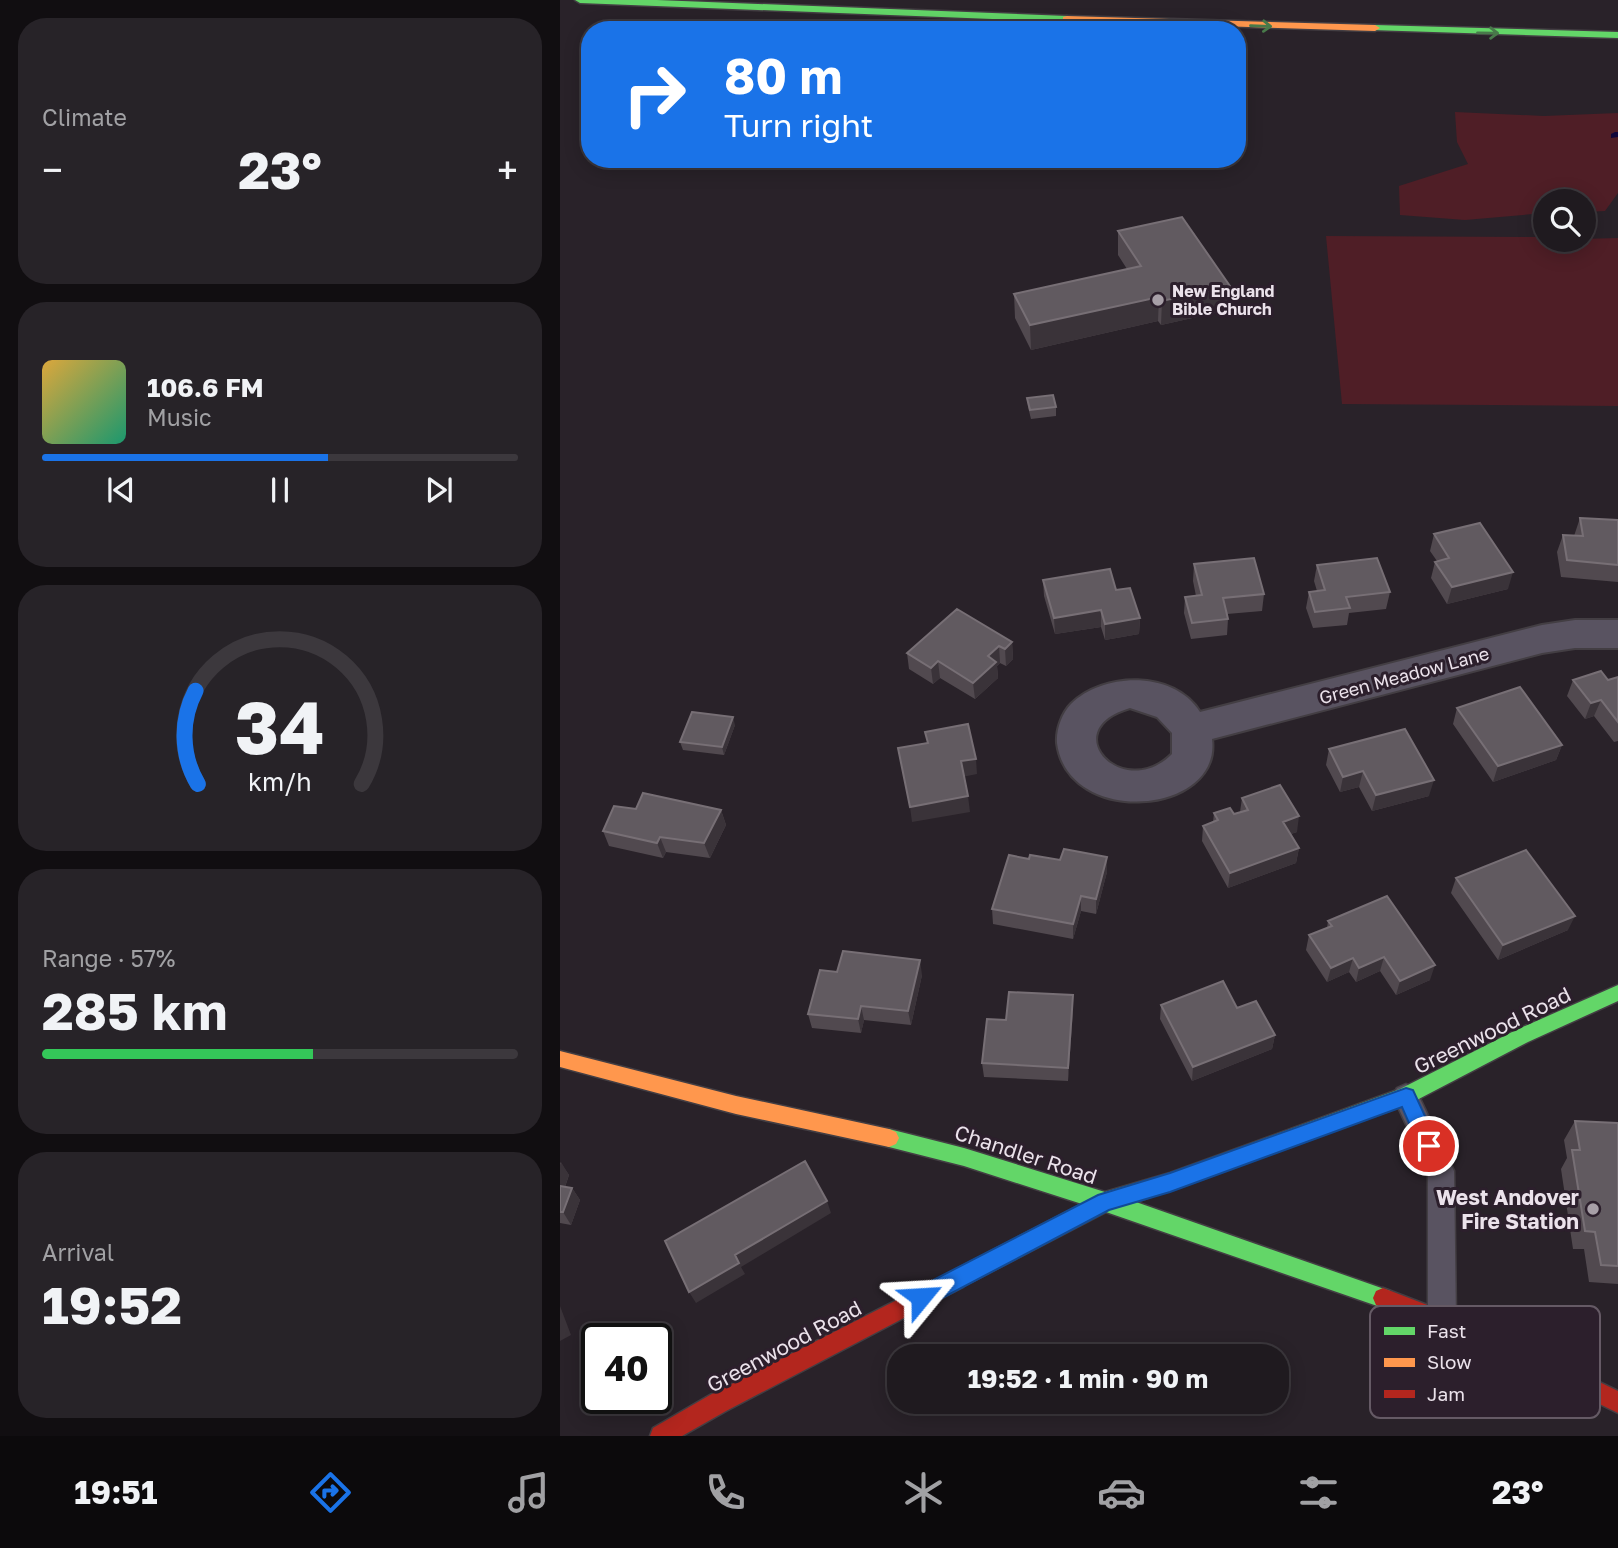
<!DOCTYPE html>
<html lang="en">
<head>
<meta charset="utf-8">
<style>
	:root { --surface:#1f1a1f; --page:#272328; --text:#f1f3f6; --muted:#a1a1a4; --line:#3c383d; --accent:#1a73e8 }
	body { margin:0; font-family:"Golos Text",sans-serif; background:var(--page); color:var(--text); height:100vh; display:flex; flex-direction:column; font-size:26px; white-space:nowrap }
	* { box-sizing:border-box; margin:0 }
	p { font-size:23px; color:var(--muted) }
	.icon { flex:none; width:38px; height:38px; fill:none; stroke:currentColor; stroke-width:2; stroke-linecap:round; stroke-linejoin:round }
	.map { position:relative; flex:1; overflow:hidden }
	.sheet { display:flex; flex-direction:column; gap:18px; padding:18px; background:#110e11; width:560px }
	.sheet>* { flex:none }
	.hud { position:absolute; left:21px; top:21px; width:665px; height:147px; border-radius:28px; box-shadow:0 4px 18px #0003,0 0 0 2px var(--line); background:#1a73e8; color:#fff; overflow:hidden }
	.fabs { position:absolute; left:973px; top:189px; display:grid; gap:14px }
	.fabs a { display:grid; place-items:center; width:63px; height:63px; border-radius:50%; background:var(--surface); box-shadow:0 4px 18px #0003,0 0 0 2px var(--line); font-size:35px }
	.speed { position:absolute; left:21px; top:1323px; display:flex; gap:14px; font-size:35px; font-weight:700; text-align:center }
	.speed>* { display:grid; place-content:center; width:91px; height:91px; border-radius:50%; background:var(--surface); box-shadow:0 4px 18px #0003,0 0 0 2px var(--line); line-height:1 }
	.speed .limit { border:4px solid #111; border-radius:10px; background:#fff; color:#111 }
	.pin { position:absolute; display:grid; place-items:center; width:60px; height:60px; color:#fff; margin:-30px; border:4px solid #fff; border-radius:50%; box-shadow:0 2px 7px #0007 }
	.me { position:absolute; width:77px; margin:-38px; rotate:63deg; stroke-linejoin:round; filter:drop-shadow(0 0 5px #0008) }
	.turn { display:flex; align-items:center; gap:24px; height:147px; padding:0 28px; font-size:32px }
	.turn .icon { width:91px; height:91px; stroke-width:2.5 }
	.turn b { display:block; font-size:49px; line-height:60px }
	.big { font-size:52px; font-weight:700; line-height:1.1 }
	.sheet .widget { flex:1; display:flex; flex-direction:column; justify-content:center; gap:10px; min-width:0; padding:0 24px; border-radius:28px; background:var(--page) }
	.sheet .dial { align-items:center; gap:0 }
	.dial svg { height:182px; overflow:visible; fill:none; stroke:var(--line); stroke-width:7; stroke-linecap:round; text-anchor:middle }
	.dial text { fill:var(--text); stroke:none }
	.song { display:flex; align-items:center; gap:21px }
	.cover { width:84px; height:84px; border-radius:10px; background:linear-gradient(135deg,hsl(40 70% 55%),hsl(160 70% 35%)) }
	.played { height:7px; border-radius:4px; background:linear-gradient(90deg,var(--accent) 60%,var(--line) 60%) }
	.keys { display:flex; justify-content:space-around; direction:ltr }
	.heat { display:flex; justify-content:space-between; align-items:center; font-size:38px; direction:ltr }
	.charge { height:10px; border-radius:5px; background:linear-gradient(90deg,#34c759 57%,var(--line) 0) }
	.trip { position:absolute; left:327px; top:1344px; width:402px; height:70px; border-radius:28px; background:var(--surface); box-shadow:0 4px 18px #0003,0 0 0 2px var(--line); font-weight:700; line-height:70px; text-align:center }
	.tabs { display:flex; height:112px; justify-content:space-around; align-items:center; background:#0c0a0c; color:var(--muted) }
	.tabs .icon { width:49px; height:49px }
	.tabs .active { color:var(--accent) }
	.tabs b { font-size:32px; color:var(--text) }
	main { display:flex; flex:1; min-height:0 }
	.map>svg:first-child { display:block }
	.green { fill:#4f1e26 }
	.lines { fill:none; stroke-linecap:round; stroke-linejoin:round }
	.stream { fill:#10073b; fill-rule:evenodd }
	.lane-casing { stroke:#433e43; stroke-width:3 }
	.street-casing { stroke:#433e43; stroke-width:4 }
	.fast-casing { stroke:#433e43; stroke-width:3 }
	.slow-casing { stroke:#433e43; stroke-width:3 }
	.jam-casing { stroke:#433e43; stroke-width:3 }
	.lane { fill:#595361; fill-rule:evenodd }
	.street { fill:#595361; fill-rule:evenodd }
	.fast { fill:#63d668; fill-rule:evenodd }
	.slow { fill:#ff974d; fill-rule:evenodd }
	.jam { fill:#b3261e; fill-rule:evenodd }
	.wall { fill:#51494f }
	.shaded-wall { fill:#3a3339 }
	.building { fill:#615a60; stroke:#776f75; stroke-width:2 }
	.oneway { stroke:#487a4a }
	.route { fill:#1a73e8; stroke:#114b97; stroke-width:2 }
	.poi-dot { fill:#a79fa7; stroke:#2c1f2c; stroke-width:2.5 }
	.labels { text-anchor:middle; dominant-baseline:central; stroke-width:6; stroke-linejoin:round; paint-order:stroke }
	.far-poi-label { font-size:16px; font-weight:bold; fill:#ebe2eb; stroke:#2c1f2c; text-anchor:start }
	.street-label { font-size:18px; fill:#ebe2eb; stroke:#2c1f2c }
	.near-street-label { font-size:21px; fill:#ebe2eb; stroke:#2c1f2c }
	.near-poi-label { font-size:21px; font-weight:bold; fill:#ebe2eb; stroke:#2c1f2c; text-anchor:end }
	.key { fill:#2c1f2c; stroke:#655a65; stroke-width:2 }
	.key-label { font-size:19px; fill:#ebe2eb }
</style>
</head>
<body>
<main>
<section class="sheet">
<div class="widget"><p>Climate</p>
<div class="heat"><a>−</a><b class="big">23°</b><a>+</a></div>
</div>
<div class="widget">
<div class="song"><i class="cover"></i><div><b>106.6 FM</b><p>Music</p></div></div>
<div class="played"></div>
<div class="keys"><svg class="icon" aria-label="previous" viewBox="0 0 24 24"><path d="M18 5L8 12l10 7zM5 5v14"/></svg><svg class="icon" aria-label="pause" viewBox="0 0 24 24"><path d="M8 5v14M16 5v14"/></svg><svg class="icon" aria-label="next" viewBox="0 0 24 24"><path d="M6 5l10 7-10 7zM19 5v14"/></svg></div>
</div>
<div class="widget dial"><svg viewBox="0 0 100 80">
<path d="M14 69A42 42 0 1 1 86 69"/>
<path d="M14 69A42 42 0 0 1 13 28" stroke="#1a73e8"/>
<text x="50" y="56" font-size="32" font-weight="700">34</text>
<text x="50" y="72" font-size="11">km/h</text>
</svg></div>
<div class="widget"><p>Range · 57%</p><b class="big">285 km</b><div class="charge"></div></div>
<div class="widget"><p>Arrival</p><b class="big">19:52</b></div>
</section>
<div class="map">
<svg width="1058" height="1436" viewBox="0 0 1058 1436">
	<rect width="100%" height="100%" fill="#292229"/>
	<!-- green -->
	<path class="green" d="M895 112 984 116 1058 113V193L1045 211 1024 212V201H985V213L905 220 840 215 839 186 908 164 897 142Z
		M766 236 985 237V240L1058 238V406L782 404Z"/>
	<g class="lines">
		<!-- stream -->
		<path class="stream" d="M1055 132H1058V137L1051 138V134Z"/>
		<defs>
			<path id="lane" d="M846 1084 855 1088 894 1171 896 1321 892 1331 882 1335 872 1331 868 1321V1172L833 1096 837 1088Z"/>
			<path id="street" d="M1015 620H1058V648H1015L982 653 652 739C662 815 508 828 497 743 496 730 502 713 511 704 543 672 614 670 640 712L982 625ZM570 708 597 717 612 733V754C563 803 494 730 570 708Z"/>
			<path id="fast" d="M15 0H97L507 16 512 19 507 22 20 3Z
				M815 25 1058 32V38L811 30 810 28Z
				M1058 985V1001L968 1042 853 1102 576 1202 830 1291 833 1298 830 1305 823 1308 546 1212 396 1290 389 1287 386 1280 389 1273 522 1204 404 1166 329 1147 322 1144 319 1138 322 1132 329 1129 404 1148 545 1192 610 1173 840 1089 956 1030Z"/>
			<path id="slow" d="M507 16 815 25 820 28 815 31 503 21V17Z
				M0 1051 176 1096 329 1129 336 1132 339 1138 336 1144 329 1147 176 1114 0 1067Z"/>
			<path id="jam" d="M396 1270 403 1273 406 1280 403 1287 166 1411 122 1436H90L93 1428 150 1395Z
				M823 1288 927 1328 1058 1391V1413L915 1343 816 1305 813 1298 816 1291Z"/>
		</defs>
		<!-- lane casing -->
		<use href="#lane" class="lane-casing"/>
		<!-- street casing -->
		<use href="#street" class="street-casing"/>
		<!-- fast casing -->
		<use href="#fast" class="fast-casing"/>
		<!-- slow casing -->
		<use href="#slow" class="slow-casing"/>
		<!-- jam casing -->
		<use href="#jam" class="jam-casing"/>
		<!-- lane -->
		<use href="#lane" class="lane"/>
		<!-- street -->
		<use href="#street" class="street"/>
		<!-- fast -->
		<use href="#fast" class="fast"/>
		<!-- slow -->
		<use href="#slow" class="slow"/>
		<!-- jam -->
		<use href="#jam" class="jam"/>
	</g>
	<!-- wall -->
	<path class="wall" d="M558 231 670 286 668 310 601 325 598 321 471 350 455 318 454 294 567 269 558 255Z
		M467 398 496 407V416L471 419 468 407Z
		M1020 518 1058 520V582L1001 577 997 552 1003 535 1014 536Z
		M874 534 948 589 887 604 871 578 875 562 877 561 870 551Z
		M634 564 704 594 702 611 667 614 668 619 667 635 631 639 624 613 625 597 636 596 633 581Z
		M757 565 830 592 826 609 789 613 787 625 753 628 746 608 749 592 757 591 754 581Z
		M483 580 556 590 580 618 579 634 545 640 541 627 495 634 484 596Z
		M452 642 453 659 446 666 440 663 437 666 438 678 415 699 380 678 373 684 349 669 347 653Z
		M1058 677V741L1054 742 1034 716 1025 719 1007 696 1013 680H1048Z
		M897 708 1002 745 996 760 933 782 893 724Z
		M175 725 164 755 123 750 120 742Z
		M769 749 869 796 812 811 799 787 780 792 766 765Z
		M682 798 737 832 731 834 739 848 736 863 668 888 642 841 643 826 653 822 654 813 674 814 680 812Z
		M76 809 161 810 166 825 150 858 106 852 103 858 49 846 43 831Z
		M547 857V872L536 914 521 911 513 939 433 924 432 909 469 859 500 860Z
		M896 878 1008 930 938 960 891 893Z
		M768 921 870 980 836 995 820 971 796 982 789 972 767 982 746 950 749 935 767 928Z
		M277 972 362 975 351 1025 304 1020 301 1033 252 1028 248 1014Z
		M513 995V1010L508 1081 424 1077 422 1063 446 1020Z
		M601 1005 677 1008 715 1035 712 1049 632 1081 600 1019Z
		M1015 1121 1058 1123V1284L1029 1282 1024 1249H1013L1001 1169 1007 1158 1004 1140Z
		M0 1162 9 1175 5 1187 12 1188 20 1200 11 1225 0 1223Z"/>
	<!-- shaded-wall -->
	<path class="shaded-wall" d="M670 286 668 310 601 325 602 301Z
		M599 297 598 321 471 350 470 325Z
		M953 572 948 589 887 604 892 587Z
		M541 610V627L495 634 494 618Z
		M580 618 579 634 545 640V624Z
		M452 642 453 659 446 666 445 649Z
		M439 646 440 663 437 666 438 678 415 699 413 683 428 656Z
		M378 661 380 678 373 684 371 668Z
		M1041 700 1034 716 1025 719 1031 703Z
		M173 717 175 725 164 755 162 747Z
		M1002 745 996 760 933 782 938 766Z
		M416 759 417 774 402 777 401 761Z
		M803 771 799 787 780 792 783 777Z
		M874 780 869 796 812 811 816 795Z
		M408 796 410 812 352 822 350 807Z
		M161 810 166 825 150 858 144 843Z
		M739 816 737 832 721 837 723 822Z
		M100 837 106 852 103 858 97 843Z
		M739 848 736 863 668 888 670 873Z
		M547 857V872L536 914V899Z
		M521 896V911L513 939V924Z
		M1015 916 1008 930 938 960 943 945Z
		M824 957 820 971 796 982 799 968Z
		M793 958 789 972 767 982 771 968Z
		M360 960 362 975 351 1025 348 1011Z
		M875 965 870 980 836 995 840 981Z
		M513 995V1010L508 1081V1068Z
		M301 1006 304 1020 301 1033 298 1019Z
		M715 1035 712 1049 632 1081 633 1067Z
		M1 1162 9 1175 1 1198 0 1197V1165Z
		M12 1188 20 1200 11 1225 3 1212Z
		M267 1201 271 1213 181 1267 185 1274 136 1303 129 1292 175 1255Z
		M0 1306 11 1335 0 1341Z"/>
	<!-- building -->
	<path class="building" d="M622 217 670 286 602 301 599 297 470 325 454 294 581 266 558 231Z
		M493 395 496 407 470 410 467 398Z
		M1020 518 1058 520V565L1007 560 1003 535 1023 536Z
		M920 523 953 572 892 587 875 562 889 558 874 534Z
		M694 558 704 594 663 598 668 619 632 623 625 597 642 595 634 564Z
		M817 558 830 592 786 597 790 608 755 612 749 592 765 590 757 565Z
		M550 569 556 590 570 588 580 618 545 624 541 610 494 618 483 580Z
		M397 609 452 642 445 649 439 646 428 656 436 662 413 683 378 661 371 668 347 653Z
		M1041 671 1048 680 1058 677V722L1041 700 1031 703 1013 680Z
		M960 687 1002 745 938 766 897 708Z
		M132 712 173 717 162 747 120 742Z
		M408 724 416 759 401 761 408 796 350 807 338 748 368 743 365 732Z
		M845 729 874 780 816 795 803 771 783 777 769 749Z
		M720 785 739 816 723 822 739 848 670 873 643 826 658 820 654 813 670 808 674 814 688 810 682 798Z
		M83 793 161 810 144 843 100 837 97 843 43 831 54 806 76 809Z
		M504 849 547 857 536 899 521 896 513 924 432 909 449 855 469 859 470 855 500 860Z
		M966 850 1015 916 943 945 896 878Z
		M827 896 875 965 840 981 824 957 799 968 793 958 771 968 749 935 772 926 768 921Z
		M283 951 360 960 348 1011 301 1006 298 1019 248 1014 260 970 277 972Z
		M663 981 677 1008 696 1001 715 1035 633 1067 601 1005Z
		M449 992 513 995 508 1068 422 1063 427 1019 446 1020Z
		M1015 1121 1058 1123V1266L1041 1265 1035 1232 1025 1231 1012 1150H1020Z
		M245 1161 267 1201 175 1255 179 1263 129 1292 105 1241Z
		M0 1186 12 1188 3 1212H0Z"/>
	<!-- one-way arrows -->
	<defs><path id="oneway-shaft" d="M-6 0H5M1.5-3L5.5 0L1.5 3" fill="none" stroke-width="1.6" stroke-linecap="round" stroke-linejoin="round" transform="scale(1.75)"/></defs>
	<g class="oneway">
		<use href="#oneway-shaft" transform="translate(701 26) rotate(2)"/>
		<use href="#oneway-shaft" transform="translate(928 33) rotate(1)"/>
	</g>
	<!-- route -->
	<path class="route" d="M846 1088 853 1090 876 1140 879 1146 876 1153 869 1155 862 1153 842 1107 610 1192 549 1210 369 1305 361 1308 354 1305 351 1297 354 1290 538 1195 610 1173Z"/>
	<!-- markers -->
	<g class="poi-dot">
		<circle cx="598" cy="300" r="7"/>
		<circle cx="1033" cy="1209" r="7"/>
	</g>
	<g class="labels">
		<!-- far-poi labels -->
		<g class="far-poi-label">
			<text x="612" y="291">New England<tspan x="612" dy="18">Bible Church</tspan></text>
		</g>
		<!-- street labels -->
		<g class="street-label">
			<text transform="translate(844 675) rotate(-15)">Green Meadow Lane</text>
		</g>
		<!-- near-street labels -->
		<g class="near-street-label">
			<text transform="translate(932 1030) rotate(-26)">Greenwood Road</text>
			<text transform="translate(466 1154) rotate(18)">Chandler Road</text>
			<text transform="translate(224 1346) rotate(-28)">Greenwood Road</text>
		</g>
		<!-- near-poi labels -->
		<g class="near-poi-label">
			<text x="1019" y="1197">West Andover<tspan x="1019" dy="24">Fire Station</tspan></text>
		</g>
	</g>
	<!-- legend -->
	<rect x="810" y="1306" width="230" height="112" rx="10" class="key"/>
	<rect x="824" y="1327" width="31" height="8" fill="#63d668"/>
	<rect x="824" y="1358" width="31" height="9" fill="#ff974d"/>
	<rect x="824" y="1390" width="31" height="8" fill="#b3261e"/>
	<g class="key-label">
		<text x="867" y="1338">Fast</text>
		<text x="867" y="1369">Slow</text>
		<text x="867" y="1401">Jam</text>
	</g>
</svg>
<div class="fabs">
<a><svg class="icon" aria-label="search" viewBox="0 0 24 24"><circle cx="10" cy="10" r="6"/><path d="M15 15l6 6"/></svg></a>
</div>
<div class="speed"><div class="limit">40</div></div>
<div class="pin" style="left:869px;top:1146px;background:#d93025"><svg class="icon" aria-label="arrive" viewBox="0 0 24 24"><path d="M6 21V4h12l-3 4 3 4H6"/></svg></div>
<svg class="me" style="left:361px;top:1297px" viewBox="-20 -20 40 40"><path d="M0-17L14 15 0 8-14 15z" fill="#1a73e8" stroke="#fff" stroke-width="4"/></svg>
<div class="trip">19:52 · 1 min · 90 m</div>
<div class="hud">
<div class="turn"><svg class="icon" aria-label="right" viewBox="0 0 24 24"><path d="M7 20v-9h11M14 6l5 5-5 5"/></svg><div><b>80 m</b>Turn right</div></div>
</div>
</div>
</main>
<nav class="tabs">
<b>19:51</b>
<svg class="icon active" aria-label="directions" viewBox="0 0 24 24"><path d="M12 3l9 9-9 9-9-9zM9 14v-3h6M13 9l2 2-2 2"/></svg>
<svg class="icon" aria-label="music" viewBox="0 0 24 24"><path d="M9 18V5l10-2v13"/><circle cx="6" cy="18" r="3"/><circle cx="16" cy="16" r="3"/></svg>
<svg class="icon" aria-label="phone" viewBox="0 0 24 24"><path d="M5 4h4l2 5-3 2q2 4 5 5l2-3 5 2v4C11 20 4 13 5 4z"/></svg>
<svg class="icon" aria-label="climate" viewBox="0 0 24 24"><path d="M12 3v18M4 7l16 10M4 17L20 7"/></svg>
<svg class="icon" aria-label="car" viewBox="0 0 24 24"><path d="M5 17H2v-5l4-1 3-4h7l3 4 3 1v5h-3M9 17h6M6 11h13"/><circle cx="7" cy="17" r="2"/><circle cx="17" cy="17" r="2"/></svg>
<svg class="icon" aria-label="filters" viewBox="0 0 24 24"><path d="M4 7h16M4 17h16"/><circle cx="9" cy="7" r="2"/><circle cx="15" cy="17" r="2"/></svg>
<b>23°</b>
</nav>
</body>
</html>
